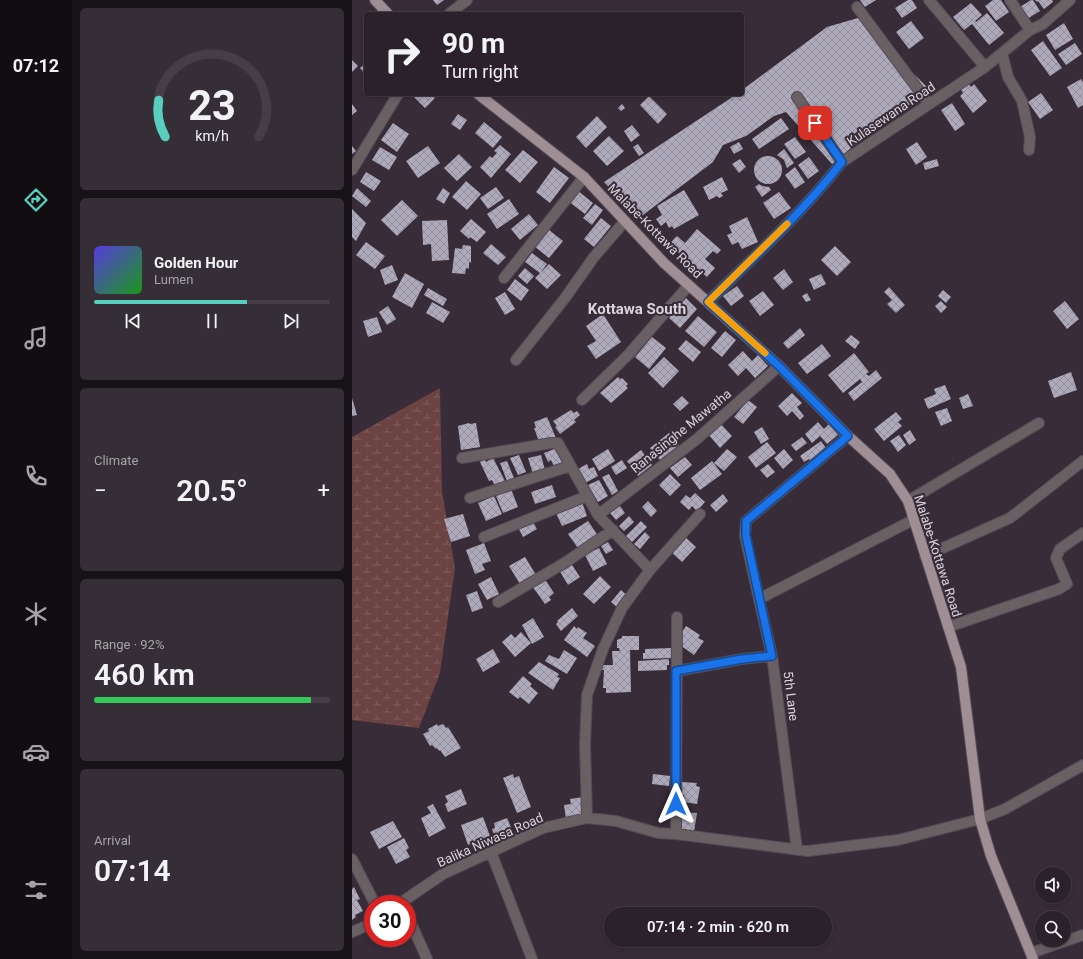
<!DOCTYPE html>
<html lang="en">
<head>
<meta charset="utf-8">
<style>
	:root { --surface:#2a212a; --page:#362e36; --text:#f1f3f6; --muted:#a5a3a8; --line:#463e47; --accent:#58cebf }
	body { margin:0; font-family:Roboto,sans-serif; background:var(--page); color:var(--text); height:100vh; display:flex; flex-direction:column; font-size:15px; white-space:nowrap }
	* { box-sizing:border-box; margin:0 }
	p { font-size:13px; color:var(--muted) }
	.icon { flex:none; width:22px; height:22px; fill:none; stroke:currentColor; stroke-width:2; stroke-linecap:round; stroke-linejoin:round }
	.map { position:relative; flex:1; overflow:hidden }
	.side { display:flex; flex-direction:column; gap:8px; padding:8px; background:#171217; width:280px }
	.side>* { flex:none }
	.top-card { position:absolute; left:12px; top:12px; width:380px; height:84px; border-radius:4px; box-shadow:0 2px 6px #0003,0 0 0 1px var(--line); background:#2a212a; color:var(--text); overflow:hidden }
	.tools { position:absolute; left:683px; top:867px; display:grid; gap:8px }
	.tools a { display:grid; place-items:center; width:36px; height:36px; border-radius:50%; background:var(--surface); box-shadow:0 2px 6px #0003,0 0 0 1px var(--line); font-size:20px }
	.speed { position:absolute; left:12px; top:895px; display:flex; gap:8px; font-size:20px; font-weight:700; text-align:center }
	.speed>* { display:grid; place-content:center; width:52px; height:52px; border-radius:50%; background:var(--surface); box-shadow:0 2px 6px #0003,0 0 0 1px var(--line); line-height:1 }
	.speed .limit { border:6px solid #d22; background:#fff; color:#111 }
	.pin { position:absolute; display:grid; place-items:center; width:34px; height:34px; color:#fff; margin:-17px; border-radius:8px; box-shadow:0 2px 6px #0006 }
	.me { position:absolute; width:44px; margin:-22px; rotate:0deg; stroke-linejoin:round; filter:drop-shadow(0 0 3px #0008) }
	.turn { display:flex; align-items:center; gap:14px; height:84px; padding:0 12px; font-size:18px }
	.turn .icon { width:52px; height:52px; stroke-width:2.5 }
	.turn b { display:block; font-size:28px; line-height:34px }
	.big { font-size:30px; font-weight:600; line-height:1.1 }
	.side .widget { flex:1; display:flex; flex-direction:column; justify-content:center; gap:6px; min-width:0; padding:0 14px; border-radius:6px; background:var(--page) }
	.side .dial { align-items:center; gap:0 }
	.dial svg { height:104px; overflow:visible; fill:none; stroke:var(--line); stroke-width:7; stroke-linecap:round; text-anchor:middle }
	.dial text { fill:var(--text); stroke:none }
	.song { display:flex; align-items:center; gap:12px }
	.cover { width:48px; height:48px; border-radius:6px; background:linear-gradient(135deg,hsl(250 70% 55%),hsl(120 70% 35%)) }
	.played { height:4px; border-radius:2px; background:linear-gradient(90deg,var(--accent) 65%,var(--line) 65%) }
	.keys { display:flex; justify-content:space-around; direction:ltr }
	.heat { display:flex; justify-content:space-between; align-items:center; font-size:22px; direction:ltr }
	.charge { height:6px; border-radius:3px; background:linear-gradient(90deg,#34c759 92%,var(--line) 0) }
	.trip { position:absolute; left:252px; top:907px; width:228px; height:40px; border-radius:20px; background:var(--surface); box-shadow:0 2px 6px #0003,0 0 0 1px var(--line); font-weight:600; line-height:40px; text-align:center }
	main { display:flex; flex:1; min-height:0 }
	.tabs { display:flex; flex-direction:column; width:72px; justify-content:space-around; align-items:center; background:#110d11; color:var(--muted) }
	.tabs .icon { width:28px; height:28px }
	.tabs .active { color:var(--accent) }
	.tabs b { font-size:18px; color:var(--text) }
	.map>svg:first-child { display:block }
	.wetland { fill:url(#wetland-marsh) }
	.building { fill:url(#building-cross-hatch) }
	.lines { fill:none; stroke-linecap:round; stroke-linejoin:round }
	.minor-casing { stroke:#554a56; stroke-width:12 }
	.major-casing { stroke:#554a56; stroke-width:12 }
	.minor { stroke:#686063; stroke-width:10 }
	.major { stroke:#9f8e94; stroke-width:10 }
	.route-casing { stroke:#114b97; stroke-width:10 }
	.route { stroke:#1a73e8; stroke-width:7 }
	.slow { stroke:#f59e0b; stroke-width:7 }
	.labels { text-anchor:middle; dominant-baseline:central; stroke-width:4; stroke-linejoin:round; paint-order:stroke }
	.street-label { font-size:13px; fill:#dbd4dc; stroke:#382c38 }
	.quarter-label { font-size:15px; font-weight:bold; fill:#dbd4dc; stroke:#382c38 }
</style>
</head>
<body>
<main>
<nav class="tabs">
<b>07:12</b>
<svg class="icon active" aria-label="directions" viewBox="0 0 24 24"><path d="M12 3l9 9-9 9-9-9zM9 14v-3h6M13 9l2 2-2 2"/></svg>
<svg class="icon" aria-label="music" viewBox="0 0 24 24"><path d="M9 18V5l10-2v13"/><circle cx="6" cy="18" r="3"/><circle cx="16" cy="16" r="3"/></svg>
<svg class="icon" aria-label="phone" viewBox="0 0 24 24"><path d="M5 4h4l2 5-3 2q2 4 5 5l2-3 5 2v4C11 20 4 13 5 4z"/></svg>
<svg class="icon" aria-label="climate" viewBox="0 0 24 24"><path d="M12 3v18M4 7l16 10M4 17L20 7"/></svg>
<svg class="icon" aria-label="car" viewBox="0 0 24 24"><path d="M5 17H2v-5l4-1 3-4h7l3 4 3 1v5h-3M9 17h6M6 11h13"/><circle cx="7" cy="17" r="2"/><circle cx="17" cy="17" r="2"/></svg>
<svg class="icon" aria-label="filters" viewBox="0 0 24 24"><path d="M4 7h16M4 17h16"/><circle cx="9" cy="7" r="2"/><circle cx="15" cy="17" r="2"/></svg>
</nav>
<section class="side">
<div class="widget dial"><svg viewBox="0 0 100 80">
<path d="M14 69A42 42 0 1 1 86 69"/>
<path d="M14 69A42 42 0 0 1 9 41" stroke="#58cebf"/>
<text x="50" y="56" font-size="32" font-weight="700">23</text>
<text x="50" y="72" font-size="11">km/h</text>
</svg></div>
<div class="widget">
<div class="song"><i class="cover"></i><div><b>Golden Hour</b><p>Lumen</p></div></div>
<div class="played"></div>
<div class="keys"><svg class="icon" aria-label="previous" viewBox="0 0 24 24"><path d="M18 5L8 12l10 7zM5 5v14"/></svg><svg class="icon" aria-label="pause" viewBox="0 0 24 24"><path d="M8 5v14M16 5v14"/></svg><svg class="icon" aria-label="next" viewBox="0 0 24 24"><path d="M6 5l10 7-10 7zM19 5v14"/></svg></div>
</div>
<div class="widget"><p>Climate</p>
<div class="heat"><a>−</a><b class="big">20.5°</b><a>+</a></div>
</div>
<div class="widget"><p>Range · 92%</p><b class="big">460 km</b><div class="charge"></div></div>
<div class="widget"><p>Arrival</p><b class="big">07:14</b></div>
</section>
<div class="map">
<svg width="731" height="959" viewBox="0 0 731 959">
	<defs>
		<pattern id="wetland-marsh" width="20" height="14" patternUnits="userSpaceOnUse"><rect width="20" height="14" fill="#6c4343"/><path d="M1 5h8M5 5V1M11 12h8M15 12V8" fill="none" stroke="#805d5e"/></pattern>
		<pattern id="building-cross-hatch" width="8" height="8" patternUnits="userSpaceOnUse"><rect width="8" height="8" fill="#aeaabc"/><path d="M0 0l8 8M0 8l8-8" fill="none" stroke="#93909e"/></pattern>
	</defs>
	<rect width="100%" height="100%" fill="#382c38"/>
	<!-- wetland -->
	<path class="wetland" d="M88 388 90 491 103 568 88 673 67 728 0 720V437Z"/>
	<!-- building -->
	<path class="building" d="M81 0H92L85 5Z
		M508 0H524L513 7Z
		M556 0H560L565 8 550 18 543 8Z
		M641 0H649L657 12 644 21 633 6Z
		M679 0H681L688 11 675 19 668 7Z
		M683 0H700L701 2 692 9 686 1 685 2Z
		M619 3 630 15 623 21 624 22 635 13 652 33 637 45 620 24 612 30 601 17Z
		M506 18 578 90 512 137 480 164 434 112 422 116 394 136 371 145 361 162 287 218 252 182 385 94H390V90L475 27Z
		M559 21 572 38 557 49 544 32Z
		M712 23 721 39 703 50 694 35Z
		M691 41 710 68 698 76 679 50Z
		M723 43 730 54 714 65 706 54Z
		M0 60 6 66 0 72Z
		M14 63V75L8 68Z
		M729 79 731 82V105L726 108 715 87Z
		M614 80 619 87 622 84 635 101 621 113 608 96 611 93 607 86Z
		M689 93 701 110 688 119 676 102Z
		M65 94H79L83 98 73 108 62 97Z
		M297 96 315 114 306 124 288 105Z
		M600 103 613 124 603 131 589 110Z
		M0 104 5 111 0 115Z
		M270 104 273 108 269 111 266 108Z
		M106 114 115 120 108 130 99 124Z
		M245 116 255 127 234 148 224 137Z
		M429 118 437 129 407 149 400 139Z
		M132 122 150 137 141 148 123 133Z
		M41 123 57 134 45 152 29 140Z
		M280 125 288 135 279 142 272 131Z
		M257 136 272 151 255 166 241 151Z
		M443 137 454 152 443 159 432 144Z
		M387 142 391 149 382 154 378 147Z
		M565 142 575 157 564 165 554 149Z
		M286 144 292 153 287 156 281 147Z
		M148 145 159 154 139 178 128 167 138 156 140 158 145 153 142 151Z
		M0 146 4 151 0 154Z
		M76 146 88 163 66 178 54 161Z
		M28 147 45 157 37 170 20 160Z
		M432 149 442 163 435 168 432 160 425 155Z
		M171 150 186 162 168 183 153 170Z
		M107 154 120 167 105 181 92 168Z
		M402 170a14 14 0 1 1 28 0a14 14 0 1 1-28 0Z
		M457 157 467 171 456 179 446 165Z
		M388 159 394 167 387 173 380 164Z
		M585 159 587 166 573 170 571 163Z
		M202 167 217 178 198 203 184 192Z
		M443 167 453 182 443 189 433 175Z
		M14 172 29 181 22 191 8 182Z
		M370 177 376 190 369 193 371 196 367 198 365 196 357 200 351 187Z
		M114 181 129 194 115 210 100 197Z
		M407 184 410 186 417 187 419 190 410 197 403 187Z
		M144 187 152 198 136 209 128 198Z
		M5 188 19 201 14 207 0 196Z
		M91 188 98 193 92 204 84 199Z
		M225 190 241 203 233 214 216 201Z
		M332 190 347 215 322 229 320 226 317 228 314 222 309 226 304 219 310 215 305 206Z
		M427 192 439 208 422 219 411 203Z
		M157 199 167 214 145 229 135 214Z
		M50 200 66 216 45 236 29 220Z
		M243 204 251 210 240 225 231 218Z
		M0 209 14 223 4 241 0 237Z
		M177 214 186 225 168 240 159 229Z
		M395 217 406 242 390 249 386 242 380 245 375 235 380 233 377 226Z
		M249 218 259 226 242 247 232 239Z
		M119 219 134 232 125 242 118 237 117 239 108 231Z
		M95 220 97 260 80 261 79 244 71 245 70 221Z
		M196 229 211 241 197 258 182 246Z
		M345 229 369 250 365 254 361 251 353 259 363 268 355 277 317 244 325 236 333 243Z
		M14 242 33 256 23 269 4 255Z
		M139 244 154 257 146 265 131 253Z
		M111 245 119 246V263L117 262V269L114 268 113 274 100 273 103 248 110 249Z
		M483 246 499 262 485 276 469 260Z
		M180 253 195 264 188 273 173 262Z
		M197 264 209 275 195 289 183 278Z
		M40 265 46 280 33 285 28 270Z
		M173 268 182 276 175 284 166 276Z
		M432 269 441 282 431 290 421 278Z
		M53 273 72 284 60 308 40 297Z
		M469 274 474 284 462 290 457 279Z
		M163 279 177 290 169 301 155 290Z
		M385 286 392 296 379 306 371 296Z
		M537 287 553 305 544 313 535 304 540 300 532 292Z
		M76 288 95 299 91 306 72 295Z
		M591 290 599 297 594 303 586 296Z
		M411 291 422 305 408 316 397 301Z
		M153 292 163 309 153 315 143 298Z
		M455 293 459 300 454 302 450 296Z
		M334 298 345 309 328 328 317 318Z
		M589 301 595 307 589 313 583 306Z
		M713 301 727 319 715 329 701 311Z
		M80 302 98 312 91 323 74 313Z
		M36 306 44 319 35 325 27 312Z
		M251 314 269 342 244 359 235 346 244 341 234 326Z
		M346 316 365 332 352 347 333 331Z
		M25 317 30 332 16 337 11 321Z
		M448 328 453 335 436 349 431 343Z
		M373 331 384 340 370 357 359 348Z
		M499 335 508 342 503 349 493 341Z
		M300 337 314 348 297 369 283 357Z
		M334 340 349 352 341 362 326 349Z
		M470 344 479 356 455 374 446 363Z
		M391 351 400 361 406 355 416 366 403 378 394 368 386 376 376 365Z
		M502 353 517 372 514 374 517 376 524 370 530 378 502 401 496 393 510 382 508 379 491 393 476 375Z
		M312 357 327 371 311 388 296 373Z
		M719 372 725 390 702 398 696 381Z
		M266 377 268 379 270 378 276 384 274 386 276 388 259 403 248 393Z
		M593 385 599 399 576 409 572 399 584 394 582 389Z
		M440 393 450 403 445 407 452 416 448 420 440 411 435 416 426 406Z
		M616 394 621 406 611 409 607 398Z
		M330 396 337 403 328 411 321 404Z
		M0 398 5 415 0 416Z
		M396 400 405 407 391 424 382 417Z
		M595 408 600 421 589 426 583 412Z
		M219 410 222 413 225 411 228 415 222 420 224 422 208 434 203 427 205 426 201 421Z
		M544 412 550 419 546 422 550 426 532 441 522 429Z
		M195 417 204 438 188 444 182 428H184L182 422Z
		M466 422 472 429 477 424 486 435 475 444 468 436 460 443 453 434Z
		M117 423 118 424 124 423 128 447 109 450 106 426Z
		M368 423 380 436 368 448 356 434Z
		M410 427 417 439 409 444 402 432Z
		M558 430 564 440 557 445 551 435Z
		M317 433 327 445 308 460 298 448Z
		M547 435 554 445 546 452 538 441Z
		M450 437 455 443 444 451 439 445Z
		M469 441 476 451 460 462 457 459 452 462 448 456Z
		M415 442 424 453 404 468 396 457Z
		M205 448 210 463 202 466 199 460 196 462 192 453Z
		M256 449 263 461 247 471 240 459Z
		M375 449 385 457 372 471 362 463Z
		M432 449 441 460 431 469 422 458Z
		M289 450 300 465 286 476 275 461Z
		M167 455 174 472 166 475 158 458Z
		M189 455 193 470 181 474 176 458Z
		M333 457 340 465 326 477 318 468Z
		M141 458 153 481 143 486 140 480 137 481 128 462 133 459 134 462Z
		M270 460 275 468 264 475 259 467Z
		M155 461 162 478 155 481 148 463Z
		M360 461 370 474 348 490 339 478Z
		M235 464 237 469 242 467 246 476 233 483 226 469Z
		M416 464 423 472 415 478 408 470Z
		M257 474 266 491 260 495 250 477Z
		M318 474 329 485 318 496 307 485Z
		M247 480 256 496 246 502 236 485Z
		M200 485 204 497 183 504 179 492Z
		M159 489 166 507 151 513 144 496Z
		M343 493 353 502 345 511 340 506 337 510 328 502 334 495 338 498Z
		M371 494 376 501 364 512 358 505Z
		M142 496 150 514 134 521 126 503Z
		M296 501 305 511 299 517 290 507Z
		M230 502 235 516 210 526 204 513Z
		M268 506 273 513 264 520 258 513Z
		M111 514 118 536 99 542 92 519Z
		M277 516 282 522 272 531 267 526Z
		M236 521 247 537 228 551 216 534Z
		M289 521 295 527 280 542 274 536Z
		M181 522 185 529 171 537 167 529Z
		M293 532 298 537 288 549 282 544Z
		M333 537 344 547 330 562 319 552Z
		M256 542 261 550 254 554 249 546Z
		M132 543 139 561 130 564 133 570 123 574 114 550Z
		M247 548 255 564 241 571 233 555Z
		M173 557 184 575 168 584 157 566Z
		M218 562 228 577 216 585 207 570Z
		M248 576 259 587 242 604 231 594Z
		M139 577 147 594 135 600 126 584Z
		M192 578 202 593 197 597 199 600 193 604 180 586Z
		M269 590 276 596 266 608 259 602Z
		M125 591 131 608 120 612 114 595Z
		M220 608 226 616 209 631 204 624 206 622 205 621Z
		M181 618 192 637 180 644 170 625Z
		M222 626 225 629 226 627 235 633 231 638 243 646 235 657 212 640Z
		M334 626 348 635 346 638 352 641 342 655 328 645 330 642 328 640 331 637 328 635Z
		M169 632 179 643 163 657 150 642 159 634 163 638Z
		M270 636H287V650H278L279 692 254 693V688H251L252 670H250L249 665H261L260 651H268L267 648H265V640L270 638Z
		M319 648V658L291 659V653H293V649Z
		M141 649 148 662 131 672 124 659Z
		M212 650 225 658 215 674 193 661 197 655 207 659Z
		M317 659V665H315V670L286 671V661Z
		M187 662 207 674 205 677 208 678 201 690 176 673Z
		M171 676 180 684 178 686 186 693 177 704 168 697 166 699 157 692Z
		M85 724 86 726 91 724 94 728 96 727 109 748 93 757 88 750 87 751 85 748 84 749 80 745 78 746 71 734 77 731 76 729Z
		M161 774 162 778 167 776 179 807 165 813 151 778Z
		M301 774 318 776 317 786 300 784Z
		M330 782 345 783 344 786 348 787 345 804 331 802 332 795H329L328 792Z
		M109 789 115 804 96 812 93 804 96 802 93 796Z
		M231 797 233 815 214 819 212 805 219 804 218 799Z
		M81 804 94 828 77 837 69 818 79 813 75 807Z
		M330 812 345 813 342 832 328 831Z
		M131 817 138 836 116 845 109 825Z
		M155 818 162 835 145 842 140 829 143 828 142 823Z
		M41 821 50 837 27 849 18 832Z
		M52 838 57 848 54 850 58 857 44 864 35 847Z
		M2 887 8 899 5 900 11 911 3 915 4 917 0 920V889Z"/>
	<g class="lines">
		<defs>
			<path id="minor" d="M577 0 633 67
				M658 0 678 30
				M505 7 577 104
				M97 14 115 0
				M650 53 656 77 670 101 678 137 677 150
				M445 97 490 162
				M0 170 46 94
				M152 278 232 177
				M356 302C402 257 450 213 490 162L633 67 678 30 691 24 718 0
				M164 360 213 298 242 257 273 221
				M230 400 276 355 337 285
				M110 458 199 443H206L246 515 298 570 270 608 251 649 235 695 233 744 235 818
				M118 498 218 466
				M556 501 687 423
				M246 515 345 439 427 366
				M132 537 235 496
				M573 556 658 518 731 461
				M298 570 348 514
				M407 599 393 536 394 521 496 436
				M146 602 214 562 261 530
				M596 627 707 589 715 584 704 558 708 549 731 533
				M325 671 390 659 420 656
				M324 834 325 617
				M445 850 420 656 407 599 561 520
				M139 852 180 959
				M0 859 23 904
				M47 904 91 874 191 828 235 818 264 821 306 833 324 834 456 851 546 840 628 819 653 809 731 765
				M55 914 75 959
				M0 932 21 923
				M679 953 731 935"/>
			<path id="major" d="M23 0 36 14
				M126 94 232 177 312 263 427 366 496 436 538 474 556 501 609 667 628 819 639 856 681 959"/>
		</defs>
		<!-- minor casing -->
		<use href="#minor" class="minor-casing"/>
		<!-- major casing -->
		<use href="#major" class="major-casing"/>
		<!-- minor -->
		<use href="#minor" class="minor"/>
		<!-- major -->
		<use href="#major" class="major"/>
	</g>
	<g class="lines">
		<defs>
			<path id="route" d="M324 804V671L390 659 420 656 394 536V521L496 436 427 366 356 302C402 257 450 213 490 162L463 123"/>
		</defs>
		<!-- route casing -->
		<use href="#route" class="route-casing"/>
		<!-- route -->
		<use href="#route" class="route"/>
		<!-- slow -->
		<path class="slow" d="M413 353 356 302 435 224"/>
	</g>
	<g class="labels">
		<!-- street labels -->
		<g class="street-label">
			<text transform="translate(539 114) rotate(-34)">Kulasewana Road</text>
			<text transform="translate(303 231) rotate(45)">Malabe-Kottawa Road</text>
			<text transform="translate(329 431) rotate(-39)">Ranasinghe Mawatha</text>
			<text transform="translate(586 556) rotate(72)">Malabe-Kottawa Road</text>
			<text transform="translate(439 696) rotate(83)">5th Lane</text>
			<text transform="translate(138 840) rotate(-24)">Balika Niwasa Road</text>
		</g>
		<!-- quarter labels -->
		<g class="quarter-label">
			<text x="285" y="309">Kottawa South</text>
		</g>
	</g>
</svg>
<div class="tools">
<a><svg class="icon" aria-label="sound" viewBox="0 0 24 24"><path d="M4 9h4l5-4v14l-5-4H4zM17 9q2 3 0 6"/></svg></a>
<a><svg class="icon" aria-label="search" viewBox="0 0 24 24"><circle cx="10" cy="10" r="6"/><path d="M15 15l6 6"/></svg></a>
</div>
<div class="speed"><div class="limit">30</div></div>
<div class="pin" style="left:463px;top:123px;background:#d93025"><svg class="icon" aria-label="arrive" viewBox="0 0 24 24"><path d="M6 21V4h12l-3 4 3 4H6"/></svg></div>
<svg class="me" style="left:324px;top:804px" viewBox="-20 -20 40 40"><path d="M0-17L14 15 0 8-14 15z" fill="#1a73e8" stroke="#fff" stroke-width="4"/></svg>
<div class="trip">07:14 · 2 min · 620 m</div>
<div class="top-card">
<div class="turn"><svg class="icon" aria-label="right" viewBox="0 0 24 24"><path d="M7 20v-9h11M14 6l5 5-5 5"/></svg><div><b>90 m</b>Turn right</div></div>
</div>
</div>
</main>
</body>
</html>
